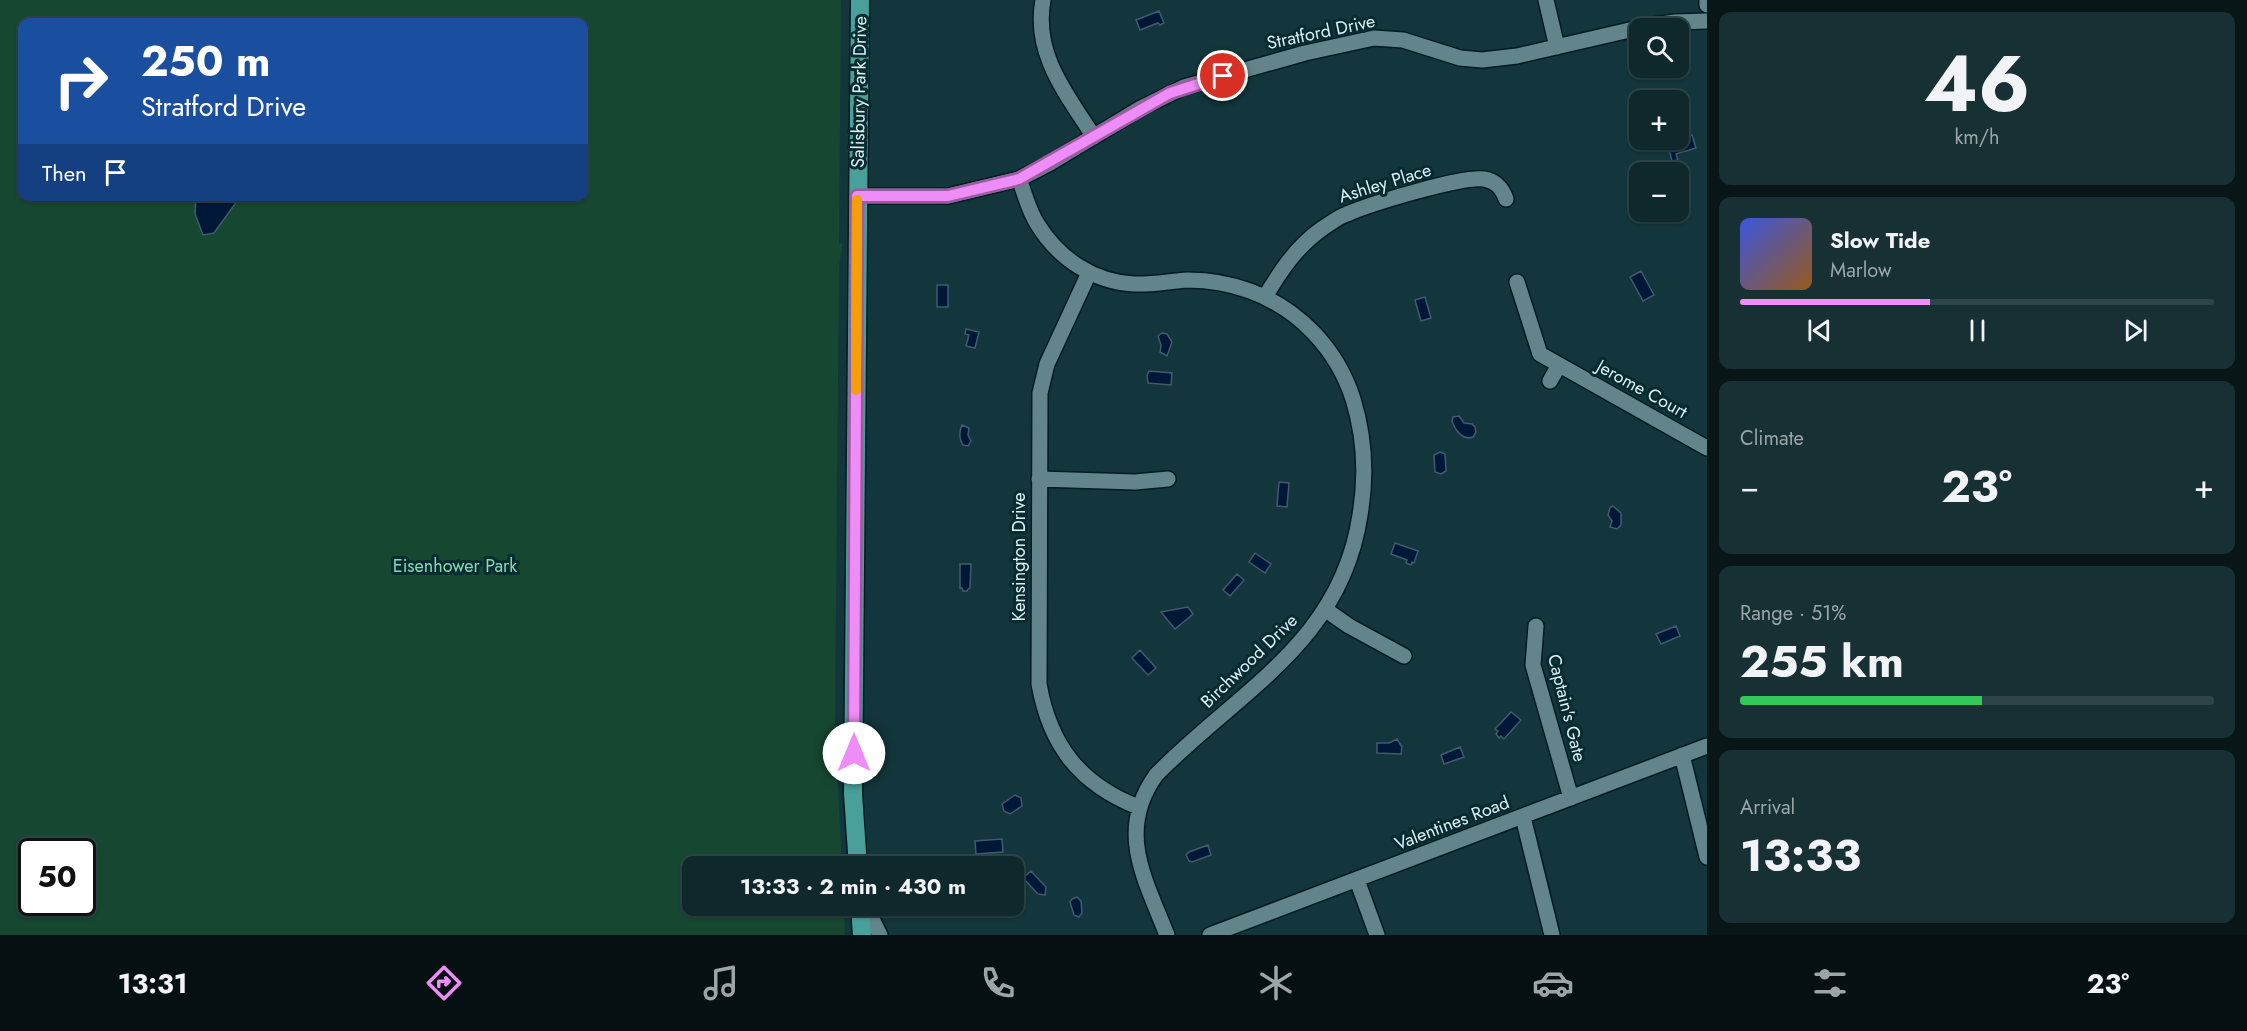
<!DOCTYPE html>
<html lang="en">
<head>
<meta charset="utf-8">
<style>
	:root { --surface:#0e282c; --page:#173034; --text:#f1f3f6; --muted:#9ba6a9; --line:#2e4448; --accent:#ee8cf8 }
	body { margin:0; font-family:Jost,sans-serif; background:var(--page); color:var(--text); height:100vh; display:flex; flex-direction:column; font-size:22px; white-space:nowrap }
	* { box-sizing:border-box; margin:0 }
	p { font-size:20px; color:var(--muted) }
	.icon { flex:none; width:33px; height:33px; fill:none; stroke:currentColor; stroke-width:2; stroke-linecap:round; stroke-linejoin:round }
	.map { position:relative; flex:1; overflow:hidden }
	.side { display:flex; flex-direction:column; gap:12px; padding:12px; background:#081618; width:540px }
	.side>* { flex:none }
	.hud { position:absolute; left:18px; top:18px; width:570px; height:183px; border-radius:12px; box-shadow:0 2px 4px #0004,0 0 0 2px var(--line); background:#1a4fa0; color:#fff; overflow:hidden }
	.controls { position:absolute; left:1629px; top:18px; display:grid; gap:12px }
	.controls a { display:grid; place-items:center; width:60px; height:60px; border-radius:12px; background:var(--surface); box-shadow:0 2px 4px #0004,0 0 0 2px var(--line); font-size:30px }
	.speed { position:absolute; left:18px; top:838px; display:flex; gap:12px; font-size:30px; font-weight:700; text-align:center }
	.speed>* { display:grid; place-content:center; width:78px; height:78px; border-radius:50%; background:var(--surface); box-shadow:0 2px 4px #0004,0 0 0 2px var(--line); line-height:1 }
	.speed .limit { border:3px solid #111; border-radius:9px; background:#fff; color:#111 }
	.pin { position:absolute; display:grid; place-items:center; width:51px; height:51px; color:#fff; margin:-26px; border:3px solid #fff; border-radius:50%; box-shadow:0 2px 6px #0007 }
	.me { position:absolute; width:66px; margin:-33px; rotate:0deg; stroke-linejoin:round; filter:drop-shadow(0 0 4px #0008) }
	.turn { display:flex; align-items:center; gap:21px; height:126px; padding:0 24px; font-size:27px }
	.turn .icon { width:78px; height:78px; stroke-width:2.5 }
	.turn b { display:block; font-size:42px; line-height:51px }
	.then { display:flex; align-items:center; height:57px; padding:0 24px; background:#0003; gap:12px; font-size:22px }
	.big { font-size:45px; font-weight:700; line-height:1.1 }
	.side .tile { flex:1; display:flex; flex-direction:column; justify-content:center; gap:9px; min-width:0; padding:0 21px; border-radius:12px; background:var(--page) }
	.side .dial { align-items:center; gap:0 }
	.dial b { font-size:78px; line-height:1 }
	.song { display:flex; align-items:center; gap:18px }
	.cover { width:72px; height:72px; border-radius:9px; background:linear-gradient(135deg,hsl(230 70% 55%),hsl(30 70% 35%)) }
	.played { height:6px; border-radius:3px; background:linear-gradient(90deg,var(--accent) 40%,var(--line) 40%) }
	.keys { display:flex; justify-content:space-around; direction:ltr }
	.heat { display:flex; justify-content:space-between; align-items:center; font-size:33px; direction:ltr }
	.charge { height:9px; border-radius:4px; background:linear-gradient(90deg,#34c759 51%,var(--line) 0) }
	.trip { position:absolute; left:682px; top:856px; width:342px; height:60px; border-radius:12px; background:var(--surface); box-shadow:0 2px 4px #0004,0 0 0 2px var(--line); font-weight:700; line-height:60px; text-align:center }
	.tabs { display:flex; height:96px; justify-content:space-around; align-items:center; background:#061012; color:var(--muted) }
	.tabs .icon { width:42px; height:42px }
	.tabs .current { color:var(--accent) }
	.tabs b { font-size:27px; color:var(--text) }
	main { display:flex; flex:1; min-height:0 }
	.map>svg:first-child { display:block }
	.green { fill:#164731; fill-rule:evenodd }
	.water { fill:#001837; stroke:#42596f; stroke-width:1.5 }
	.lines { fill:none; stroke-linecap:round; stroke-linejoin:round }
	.minor-casing { stroke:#021c20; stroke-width:18 }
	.major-casing { stroke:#021c20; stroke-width:21 }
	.minor { stroke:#61858b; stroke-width:15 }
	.major { stroke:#499f99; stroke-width:18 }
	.route-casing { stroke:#9b5ba1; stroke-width:15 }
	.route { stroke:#ee8cf8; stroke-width:10 }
	.slow { stroke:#f59e0b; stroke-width:10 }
	.labels { text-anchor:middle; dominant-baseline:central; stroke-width:6; stroke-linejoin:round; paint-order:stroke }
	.street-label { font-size:18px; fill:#ddf0f3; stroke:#062b30 }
	.park-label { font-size:18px; fill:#88d9b0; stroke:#062b30 }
</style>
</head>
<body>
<main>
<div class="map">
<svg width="1707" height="935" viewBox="0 0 1707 935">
	<rect width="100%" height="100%" fill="#12363b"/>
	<!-- green -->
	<path class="green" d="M0 0H841L839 244 843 243 839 266 835 729 842 867H693V906H844L845 935H0ZM22 22H584V196H22ZM32 852H82V903H32Z"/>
	<!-- water -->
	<path class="water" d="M1159 11 1164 23 1160 25 1158 23 1140 30 1136 20Z
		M1692 135 1696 148 1676 154 1678 160 1672 161 1667 142Z
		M196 197V196L240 197 214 233 203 235 195 214Z
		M1641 271 1654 295 1643 301 1630 277Z
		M937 285H948V307H937Z
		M1425 297 1431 318 1421 321 1415 300Z
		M966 329 979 332 975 348 966 346 969 335 965 334Z
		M1162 333 1167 334 1172 342 1167 356 1160 352 1161 345 1158 336Z
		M1149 371 1172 373 1171 385 1148 383 1147 376Z
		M1459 416 1464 423 1472 424 1475 427 1476 432 1473 437C1463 441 1455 430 1452 421L1453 417Z
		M962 425 969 428 968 435 971 441 968 446 963 445C959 440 959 430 962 425Z
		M1440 452 1445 454 1446 471 1441 474 1435 472 1434 455Z
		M1279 482 1289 483 1287 507 1277 506Z
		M1613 506 1621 513V525L1617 529 1610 527 1612 521 1608 515 1610 508Z
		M1395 543 1418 551 1414 563 1412 562 1411 565 1406 563 1407 560 1391 554Z
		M1255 553 1271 564 1265 573 1249 562Z
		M960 564H971L970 588 968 589 967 591H963L962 588H960Z
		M1237 574 1244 580 1230 596 1223 590Z
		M1188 607 1193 614 1175 629 1161 612Z
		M1676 626 1680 636 1661 644 1656 634Z
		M1140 650 1156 668 1148 675 1132 658Z
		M1511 712 1521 720 1504 739 1501 736 1499 738 1496 734 1498 731 1495 729Z
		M1397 739 1402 747 1401 754 1377 753V743H1389Z
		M1460 747 1464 757 1444 764 1441 755Z
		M1015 795 1021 798 1022 806 1010 814 1004 811 1002 804Z
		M1002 839 1003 852 976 854 975 841Z
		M1208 845 1211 855 1192 862 1189 861 1186 855 1189 852Z
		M1031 871 1046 887 1045 895 1038 894 1023 878Z
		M1077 897 1081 901 1082 913 1079 917 1074 915 1070 902 1072 899Z"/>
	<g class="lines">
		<defs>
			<path id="minor" d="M1043 0C1033 54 1066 93 1094 137
				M1546 0 1557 47
				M1707 0V5
				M1019 179C1025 194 1029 212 1038 225 1059 259 1094 282 1134 284 1152 285 1170 281 1188 280 1209 280 1231 284 1250 291 1299 309 1337 349 1353 399 1365 438 1367 474 1360 515 1341 643 1238 691 1156 775 1116 831 1145 879 1167 935
				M857 196H948L1019 179 1050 163 1141 108 1184 87 1305 53 1374 38 1403 40 1460 58 1482 60 1517 56 1647 26 1675 22 1707 21
				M1089 273 1047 364 1040 393 1039 684C1050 746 1080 784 1138 807
				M1517 282 1540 354 1707 448
				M1265 297C1281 270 1297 246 1323 228 1331 223 1338 217 1347 214 1370 204 1461 176 1484 179 1496 181 1502 188 1506 199
				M1550 381 1559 365
				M1039 479 1135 482 1168 479
				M1326 610 1349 626 1404 656
				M1536 626 1533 665 1571 798
				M1682 755 1707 857
				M1523 817 1552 935
				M1357 880 1377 935
				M867 906 871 917 880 935
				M1210 935 1707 746"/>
			<path id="major" d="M858 867 853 794 860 0
				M860 906 862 935"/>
		</defs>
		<!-- minor casing -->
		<use href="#minor" class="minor-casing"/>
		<!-- major casing -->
		<use href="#major" class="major-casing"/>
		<!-- minor -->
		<use href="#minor" class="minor"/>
		<!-- major -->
		<use href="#major" class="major"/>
	</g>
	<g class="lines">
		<defs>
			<path id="route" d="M854 753 857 196H948L1019 179 1170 93 1223 76"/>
		</defs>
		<!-- route casing -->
		<use href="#route" class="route-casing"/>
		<!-- route -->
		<use href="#route" class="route"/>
		<!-- slow -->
		<path class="slow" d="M856 390 857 200"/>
	</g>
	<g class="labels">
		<!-- street labels -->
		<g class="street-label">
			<text transform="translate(1321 32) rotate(-12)">Stratford Drive</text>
			<text transform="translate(859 92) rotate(-89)">Salisbury Park Drive</text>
			<text transform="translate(1385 183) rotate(-17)">Ashley Place</text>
			<text transform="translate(1642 389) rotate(29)">Jerome Court</text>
			<text transform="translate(1019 557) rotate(-90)">Kensington Drive</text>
			<text transform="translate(1249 661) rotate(-44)">Birchwood Drive</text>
			<text transform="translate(1567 708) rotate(76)">Captain's Gate</text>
			<text transform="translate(1452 823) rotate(-21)">Valentines Road</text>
		</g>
		<!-- park labels -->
		<g class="park-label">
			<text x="455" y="566">Eisenhower Park</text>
		</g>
	</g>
</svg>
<div class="controls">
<a><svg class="icon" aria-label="search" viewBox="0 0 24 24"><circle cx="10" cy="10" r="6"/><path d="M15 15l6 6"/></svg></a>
<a>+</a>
<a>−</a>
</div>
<div class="speed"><div class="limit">50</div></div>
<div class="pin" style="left:1223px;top:76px;background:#d93025"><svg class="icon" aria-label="arrive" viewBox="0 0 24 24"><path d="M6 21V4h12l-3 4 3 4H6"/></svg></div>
<svg class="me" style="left:854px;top:753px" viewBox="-20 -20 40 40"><circle r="19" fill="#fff"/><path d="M0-13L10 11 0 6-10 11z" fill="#ee8cf8"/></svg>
<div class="trip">13:33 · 2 min · 430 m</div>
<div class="hud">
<div class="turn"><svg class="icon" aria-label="right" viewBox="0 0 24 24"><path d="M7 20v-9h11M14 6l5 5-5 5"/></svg><div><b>250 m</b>Stratford Drive</div></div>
<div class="then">Then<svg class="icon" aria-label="arrive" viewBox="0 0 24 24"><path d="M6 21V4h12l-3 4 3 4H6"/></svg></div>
</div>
</div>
<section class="side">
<div class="tile dial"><b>46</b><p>km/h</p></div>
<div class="tile">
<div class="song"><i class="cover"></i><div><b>Slow Tide</b><p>Marlow</p></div></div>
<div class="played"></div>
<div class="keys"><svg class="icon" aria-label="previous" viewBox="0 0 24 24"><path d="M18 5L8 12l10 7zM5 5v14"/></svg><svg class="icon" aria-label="pause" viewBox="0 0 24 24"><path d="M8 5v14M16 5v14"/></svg><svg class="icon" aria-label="next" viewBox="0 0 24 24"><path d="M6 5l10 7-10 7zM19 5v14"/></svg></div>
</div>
<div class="tile"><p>Climate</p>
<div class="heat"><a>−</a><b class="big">23°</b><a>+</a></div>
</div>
<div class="tile"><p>Range · 51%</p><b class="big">255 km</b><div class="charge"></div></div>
<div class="tile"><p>Arrival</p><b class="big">13:33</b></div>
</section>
</main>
<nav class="tabs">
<b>13:31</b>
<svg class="icon current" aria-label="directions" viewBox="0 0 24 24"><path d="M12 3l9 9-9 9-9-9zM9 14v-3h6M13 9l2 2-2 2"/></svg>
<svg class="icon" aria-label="music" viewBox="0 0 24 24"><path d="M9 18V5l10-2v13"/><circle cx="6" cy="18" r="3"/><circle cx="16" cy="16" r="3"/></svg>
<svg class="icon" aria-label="phone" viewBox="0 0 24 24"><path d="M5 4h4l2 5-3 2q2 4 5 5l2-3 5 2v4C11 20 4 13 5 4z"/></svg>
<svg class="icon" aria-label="climate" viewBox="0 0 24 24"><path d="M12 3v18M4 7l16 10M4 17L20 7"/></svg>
<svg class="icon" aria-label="car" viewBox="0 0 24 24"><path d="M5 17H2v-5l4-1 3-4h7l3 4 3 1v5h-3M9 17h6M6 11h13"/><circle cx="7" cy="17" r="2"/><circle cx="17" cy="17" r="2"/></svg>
<svg class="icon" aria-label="filters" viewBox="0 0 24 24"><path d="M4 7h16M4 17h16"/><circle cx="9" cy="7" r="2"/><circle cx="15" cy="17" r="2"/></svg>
<b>23°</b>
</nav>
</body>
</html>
